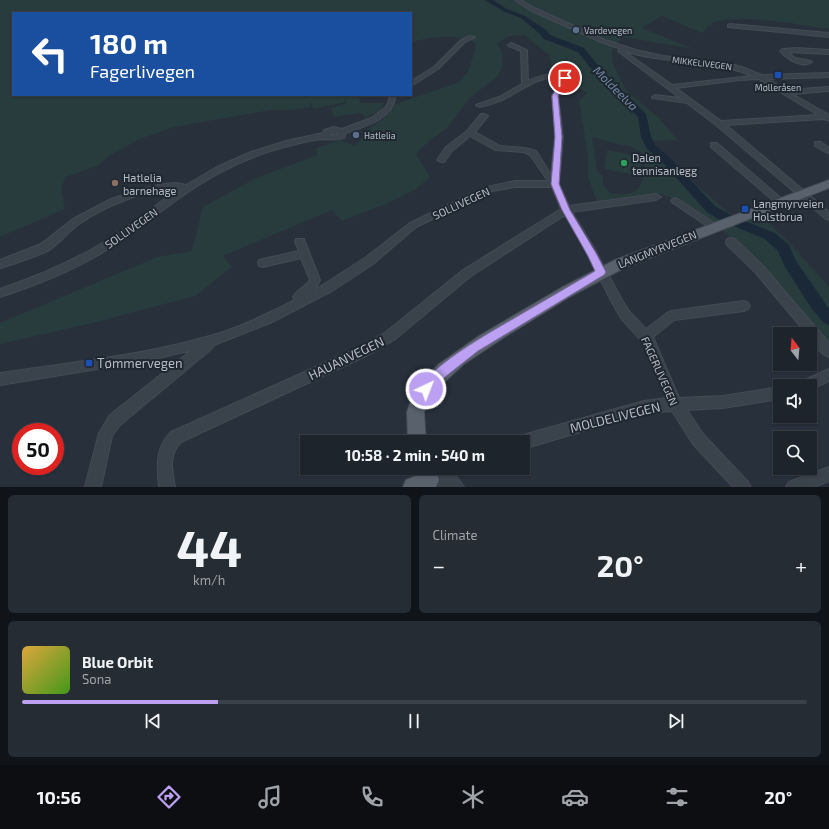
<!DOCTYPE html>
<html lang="en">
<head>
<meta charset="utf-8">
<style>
	:root { --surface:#1d242c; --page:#252c34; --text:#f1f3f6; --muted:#a0a4a9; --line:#3b4148; --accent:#bca0f2 }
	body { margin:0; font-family:"Exo 2",sans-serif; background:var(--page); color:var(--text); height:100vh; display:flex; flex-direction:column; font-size:15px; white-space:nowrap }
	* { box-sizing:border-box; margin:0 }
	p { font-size:13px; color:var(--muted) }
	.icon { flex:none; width:22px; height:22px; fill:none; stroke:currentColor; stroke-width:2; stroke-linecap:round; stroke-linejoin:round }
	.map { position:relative; height:487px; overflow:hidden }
	.drawer { display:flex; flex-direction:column; gap:8px; padding:8px; background:#101418; flex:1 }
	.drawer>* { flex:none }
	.hud { position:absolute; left:12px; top:12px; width:400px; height:84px; border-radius:0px; box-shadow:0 1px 3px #0004,0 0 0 1px var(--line); background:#1a4fa0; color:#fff; overflow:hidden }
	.needle { width:26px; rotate:344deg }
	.tools { position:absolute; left:773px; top:327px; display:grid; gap:8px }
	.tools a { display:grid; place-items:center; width:44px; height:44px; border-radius:0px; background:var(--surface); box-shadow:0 1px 3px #0004,0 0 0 1px var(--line); font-size:20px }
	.speed { position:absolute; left:12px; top:423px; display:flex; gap:8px; font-size:20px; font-weight:700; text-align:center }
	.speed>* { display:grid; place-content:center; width:52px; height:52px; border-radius:50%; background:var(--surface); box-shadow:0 1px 3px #0004,0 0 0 1px var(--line); line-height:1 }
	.speed .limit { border:6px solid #d22; background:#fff; color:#111 }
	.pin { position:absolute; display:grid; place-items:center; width:34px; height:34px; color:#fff; margin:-17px; border:2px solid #fff; border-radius:50%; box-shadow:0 1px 4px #0007 }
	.me { position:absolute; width:44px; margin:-22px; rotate:43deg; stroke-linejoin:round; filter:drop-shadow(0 0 3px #0008) }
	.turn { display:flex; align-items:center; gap:14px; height:84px; padding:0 12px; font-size:18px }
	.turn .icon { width:52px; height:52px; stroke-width:2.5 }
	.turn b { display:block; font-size:28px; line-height:34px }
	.big { font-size:30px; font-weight:700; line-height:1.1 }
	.drawer .widget { flex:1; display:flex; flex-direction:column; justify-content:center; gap:6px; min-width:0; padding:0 14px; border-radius:6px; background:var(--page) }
	.drawer .dial { align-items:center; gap:0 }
	.dial b { font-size:52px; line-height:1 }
	.song { display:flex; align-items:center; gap:12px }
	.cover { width:48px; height:48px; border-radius:6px; background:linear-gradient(135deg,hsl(40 70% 55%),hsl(100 70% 35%)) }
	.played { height:4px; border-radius:2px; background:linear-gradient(90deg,var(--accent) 25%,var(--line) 25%) }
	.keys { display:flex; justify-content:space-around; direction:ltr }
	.heat { display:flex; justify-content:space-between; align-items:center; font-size:22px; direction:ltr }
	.drawer .tiles { flex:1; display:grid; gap:8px; grid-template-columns:1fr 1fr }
	.widget:last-child { grid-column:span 2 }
	.trip { position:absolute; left:300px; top:435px; width:230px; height:40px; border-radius:0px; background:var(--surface); box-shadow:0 1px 3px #0004,0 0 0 1px var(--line); font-weight:700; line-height:40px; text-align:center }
	.dock { display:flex; height:64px; justify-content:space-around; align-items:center; background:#0c0e12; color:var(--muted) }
	.dock .icon { width:28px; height:28px }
	.dock .selected { color:var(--accent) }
	.dock b { font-size:18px; color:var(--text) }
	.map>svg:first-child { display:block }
	.green { fill:#283b3d; fill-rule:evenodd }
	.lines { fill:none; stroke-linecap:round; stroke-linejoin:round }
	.river { fill:#1b2838; fill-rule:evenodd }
	.minor-casing { stroke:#434b55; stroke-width:2 }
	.major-casing { stroke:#434b55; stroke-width:2 }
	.minor { fill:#3a424c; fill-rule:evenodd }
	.major { fill:#58616c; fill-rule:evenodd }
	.route { fill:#bca0f2; stroke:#7a689d }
	.service-dot { fill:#5c6f8a; stroke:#1f2731; stroke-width:1.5 }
	.transit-dot { fill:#1a4fb4; stroke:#1f2731; stroke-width:1.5 }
	.leisure-dot { fill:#2e9e5b; stroke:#1f2731; stroke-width:1.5 }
	.education-dot { fill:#8d6e63; stroke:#1f2731; stroke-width:1.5 }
	.labels { text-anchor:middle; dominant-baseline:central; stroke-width:4; stroke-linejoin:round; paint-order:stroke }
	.far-poi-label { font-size:9px; fill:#b6bdc7; stroke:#1f2731; text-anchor:start }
	.far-street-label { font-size:9px; fill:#b6bdc7; stroke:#1f2731 }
	.poi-label { font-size:11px; fill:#b6bdc7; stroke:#1f2731; text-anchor:start }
	.street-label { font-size:11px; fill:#b6bdc7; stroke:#1f2731 }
	.water-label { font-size:12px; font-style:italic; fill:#7388a2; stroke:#1f2731 }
	.near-street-label { font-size:13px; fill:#b6bdc7; stroke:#1f2731 }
	.near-poi-label { font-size:13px; fill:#b6bdc7; stroke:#1f2731; text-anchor:start }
</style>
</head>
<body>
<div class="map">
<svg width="829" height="487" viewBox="0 0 829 487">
	<rect width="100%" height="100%" fill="#27303b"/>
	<!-- green -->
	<path class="green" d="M0 0H829V29C800 25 738 13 712 23L714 25 709 26 702 33 662 16 642 28 694 49 623 37 618 42 612 51 613 63 626 90 659 118 678 140 653 141V143L690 179 738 221 758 213 788 241 829 287V352L741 248 722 230 679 201 660 194 598 203 588 178V157L579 101 587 93 568 82 579 80 573 74 564 75 551 64 550 56 524 35 509 36 497 43 502 53 503 65 498 76 470 98 446 129 429 141 416 154 430 177 415 190 383 205 342 221 332 210 223 256 232 267 195 296 93 323 0 344V323L157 257 192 251 203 207 254 179 317 155 316 148 340 140 355 146 365 134 367 129C382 120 384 121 393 105L459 82 469 70 476 45 472 40C451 34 432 37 411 42V13H13V95H358L361 103H384L381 110 365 118 362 113 334 117 331 108 347 103 343 96 346 102 313 109 311 102 310 107 290 110H271L174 127 140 139 109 156 99 165 66 177 61 188 65 209 0 237ZM592 137 620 145 630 146 646 156C643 182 644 199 610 193L603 185V177L597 170Z
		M607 150 642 157 641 176 604 169Z"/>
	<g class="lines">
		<!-- river -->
		<path class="river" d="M485 0H493L507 9 525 16 546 30 550 35 584 48 600 68 646 114 651 137 655 145 670 158 715 206 732 216 775 233 789 245 796 261 829 309V325L824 323 812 309 785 267 778 251 765 239 724 222 707 212 662 162 647 149 641 137 638 117 594 72 578 52 544 39 540 34 521 18 503 11Z"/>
		<defs>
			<path id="minor" d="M515 0H521L534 8 605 40 636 50 663 56 723 62 742 67 762 75 829 73V77L768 79 786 90 829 87V91L792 94 829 115V121L824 119 726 125 829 212V220L826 219 716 125 687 103 653 98 652 97 655 95 680 98 619 52 618 51 621 49 601 42 530 10ZM624 51C666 65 712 58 752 76L672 85ZM759 79 818 115 721 121 676 88 740 80Z
				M730 24 829 33V37L728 27V25Z
				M470 36 475 37 465 42 438 69 411 86V81L434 67 461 40Z
				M511 43 527 50 528 81C541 75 557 70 569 79L558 96 563 137 559 184 569 206 656 194 661 197 656 200 572 212 593 246 622 300 629 311 646 329 667 313 671 311 744 301 748 303 750 306 748 309 744 311 674 320 653 337 679 398 723 396 780 387V399L723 408 687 410 703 434 748 482 751 487H733L693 444 672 411 644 413 523 449V442H516L518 437 523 435 644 401 666 398 645 345 621 318 614 306 583 246 565 215 471 276 394 340 368 355 181 442C168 455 172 470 175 487H159C157 466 155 448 171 432L360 347 386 332 463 270 561 209 552 187H515L492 191 470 201 416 227 373 264 332 291 270 323 214 345 209 351 120 425 112 436 101 487H85L99 433 110 415 192 350 146 361 0 385V373C73 362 149 355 220 333 246 325 271 312 295 300L293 297C297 290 305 287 310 280L301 258 263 267 259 266 258 263 259 260 263 259 299 251 295 242 296 239H304L320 280 315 290 365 258 410 223 464 197 487 187 515 181H548L530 155 524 152 495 150 470 136 452 151 444 162H441L437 160 446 147 467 131 481 114H484L488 116 475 132 500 146 525 148 536 151 551 175 555 137 552 96 562 80C541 72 522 91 504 99 496 103 488 105 480 107L476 105 499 97 522 84 521 51 509 46 508 45Z
				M797 48 829 50V54L788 52 795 58 811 61 812 62C802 69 787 59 780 51L783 49Z
				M390 95H396C392 120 366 126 346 133L344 138C334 141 325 138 314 140 283 146 251 156 223 171 181 192 147 225 108 249 75 270 37 285 0 297V289C35 277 69 263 101 244 128 228 152 207 179 189 153 185 100 209 79 224 68 232 60 243 49 250 34 258 16 263 0 268V260L41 244 73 219 111 199 143 189 162 184 176 183 186 185 217 167 251 152 286 141 323 133 324 130 334 127 342 129 371 118 385 108 388 103ZM334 132 338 133 337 135H330Z
				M815 142H821L829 148V154L815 146Z
				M711 143H717L782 199 784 201 782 203H776L711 147Z
				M676 198 716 224 718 226 716 228H710L673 203 671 201 673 199Z
				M731 238 735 239 763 266 829 343V357C822 355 810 342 810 334H807L755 272 727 245 726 242 727 239Z
				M829 369V381L810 390V386H799L800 382Z
				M829 467V481L814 487H786L789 482Z
				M441 468H466L464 473 456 476 464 487H428L424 485 422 480 424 475Z"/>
			<path id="major" d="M829 180V188L624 268 571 296 503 338 464 364 440 386 430 397 424 412 426 442H408L407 412 412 397 418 386 439 364 479 336 561 288 615 260Z
				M415 468H435L439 480 436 487H403L406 480 418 475Z"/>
		</defs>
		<!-- minor casing -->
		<use href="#minor" class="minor-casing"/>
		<!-- major casing -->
		<use href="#major" class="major-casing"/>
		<!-- minor -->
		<use href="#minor" class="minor"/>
		<!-- major -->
		<use href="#major" class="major"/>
	</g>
	<!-- route -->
	<path class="route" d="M562 76H567L569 80 562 87 558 96 562 137 559 184 570 210 596 253 606 272 604 275 478 351 445 377 431 393 426 395 422 393 420 389C432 363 498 328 523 313 547 299 571 285 595 271L588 256 562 210 551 184 555 137 552 96 557 87 563 80Z"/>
	<!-- markers -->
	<g class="service-dot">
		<circle cx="576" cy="30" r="4"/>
		<circle cx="356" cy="135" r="4"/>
	</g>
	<g class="transit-dot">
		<rect x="774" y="71" width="8" height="8" rx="2"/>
		<rect x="741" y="205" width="8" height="8" rx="2"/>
		<rect x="85" y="359" width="8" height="8" rx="2"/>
	</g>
	<circle class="leisure-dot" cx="624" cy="163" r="4"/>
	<circle class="education-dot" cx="115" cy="183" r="4"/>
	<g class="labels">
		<!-- far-poi labels -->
		<g class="far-poi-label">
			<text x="584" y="30">Vardevegen</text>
			<text x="778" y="87" text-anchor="middle">Mølleråsen</text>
			<text x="364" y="135">Hatlelia</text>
		</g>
		<!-- far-street labels -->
		<g class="far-street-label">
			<text transform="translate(702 63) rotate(7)">MIKKELIVEGEN</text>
		</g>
		<!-- poi labels -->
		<g class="poi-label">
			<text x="632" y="157">Dalen<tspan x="632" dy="13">tennisanlegg</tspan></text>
			<text x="123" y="177">Hatlelia<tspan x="123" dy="13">barnehage</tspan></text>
			<text x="753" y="203">Langmyrveien<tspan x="753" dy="13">Holstbrua</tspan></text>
		</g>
		<!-- street labels -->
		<g class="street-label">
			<text transform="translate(461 203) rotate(-25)">SOLLIVEGEN</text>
			<text transform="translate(131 228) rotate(-35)">SOLLIVEGEN</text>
			<text transform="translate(657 249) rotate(-22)">LANGMYRVEGEN</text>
			<text transform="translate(660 371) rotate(66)">FAGERLIVEGEN</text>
		</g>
		<!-- water labels -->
		<g class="water-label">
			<text transform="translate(616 88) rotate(45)">Moldeelva</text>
		</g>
		<!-- near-street labels -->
		<g class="near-street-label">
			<text transform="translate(346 358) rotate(-26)">HAUANVEGEN</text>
			<text transform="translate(615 417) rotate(-14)">MOLDELIVEGEN</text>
		</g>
		<!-- near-poi labels -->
		<g class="near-poi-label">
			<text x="97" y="363">Tømmervegen</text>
		</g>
	</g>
</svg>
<div class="tools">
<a><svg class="needle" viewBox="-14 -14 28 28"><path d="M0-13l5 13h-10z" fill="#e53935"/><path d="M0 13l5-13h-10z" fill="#a0a4a9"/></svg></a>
<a><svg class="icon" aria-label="sound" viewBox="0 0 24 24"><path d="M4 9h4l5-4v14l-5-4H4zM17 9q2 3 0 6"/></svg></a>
<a><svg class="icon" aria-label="search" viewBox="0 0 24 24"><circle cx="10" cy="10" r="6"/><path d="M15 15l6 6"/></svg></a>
</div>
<div class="speed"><div class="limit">50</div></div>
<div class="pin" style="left:565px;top:78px;background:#d93025"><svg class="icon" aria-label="arrive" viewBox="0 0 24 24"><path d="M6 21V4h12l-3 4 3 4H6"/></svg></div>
<svg class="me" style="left:426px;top:389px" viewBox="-20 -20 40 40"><circle r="17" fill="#bca0f2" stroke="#fff" stroke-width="3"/><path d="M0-11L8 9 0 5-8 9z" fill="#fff"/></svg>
<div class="trip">10:58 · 2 min · 540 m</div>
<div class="hud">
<div class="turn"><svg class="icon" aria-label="left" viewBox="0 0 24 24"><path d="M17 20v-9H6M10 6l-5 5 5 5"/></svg><div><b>180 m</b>Fagerlivegen</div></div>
</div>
</div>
<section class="drawer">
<div class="tiles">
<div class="widget dial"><b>44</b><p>km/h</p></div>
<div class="widget"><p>Climate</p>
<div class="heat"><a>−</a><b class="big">20°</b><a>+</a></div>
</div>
<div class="widget">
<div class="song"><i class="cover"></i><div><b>Blue Orbit</b><p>Sona</p></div></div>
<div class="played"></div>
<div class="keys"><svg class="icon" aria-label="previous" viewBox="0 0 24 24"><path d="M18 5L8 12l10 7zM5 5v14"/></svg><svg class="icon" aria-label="pause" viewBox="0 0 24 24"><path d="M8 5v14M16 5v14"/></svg><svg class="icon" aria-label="next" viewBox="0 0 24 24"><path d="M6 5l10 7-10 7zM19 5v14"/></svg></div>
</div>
</div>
</section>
<nav class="dock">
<b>10:56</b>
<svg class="icon selected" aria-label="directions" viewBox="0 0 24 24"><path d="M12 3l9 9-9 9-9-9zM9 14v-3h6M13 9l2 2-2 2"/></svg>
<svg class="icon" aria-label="music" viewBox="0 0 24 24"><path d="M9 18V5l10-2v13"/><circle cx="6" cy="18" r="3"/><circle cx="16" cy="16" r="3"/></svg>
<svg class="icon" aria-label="phone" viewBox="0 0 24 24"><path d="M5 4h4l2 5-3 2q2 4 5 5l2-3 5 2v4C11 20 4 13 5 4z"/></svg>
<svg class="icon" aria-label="climate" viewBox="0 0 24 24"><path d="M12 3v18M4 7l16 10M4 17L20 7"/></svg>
<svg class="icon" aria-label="car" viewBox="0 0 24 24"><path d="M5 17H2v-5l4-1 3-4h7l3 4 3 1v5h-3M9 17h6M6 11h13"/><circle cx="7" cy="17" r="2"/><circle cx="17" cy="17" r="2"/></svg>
<svg class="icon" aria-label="filters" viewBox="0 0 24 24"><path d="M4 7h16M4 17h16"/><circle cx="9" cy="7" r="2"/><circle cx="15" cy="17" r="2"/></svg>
<b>20°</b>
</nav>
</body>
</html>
